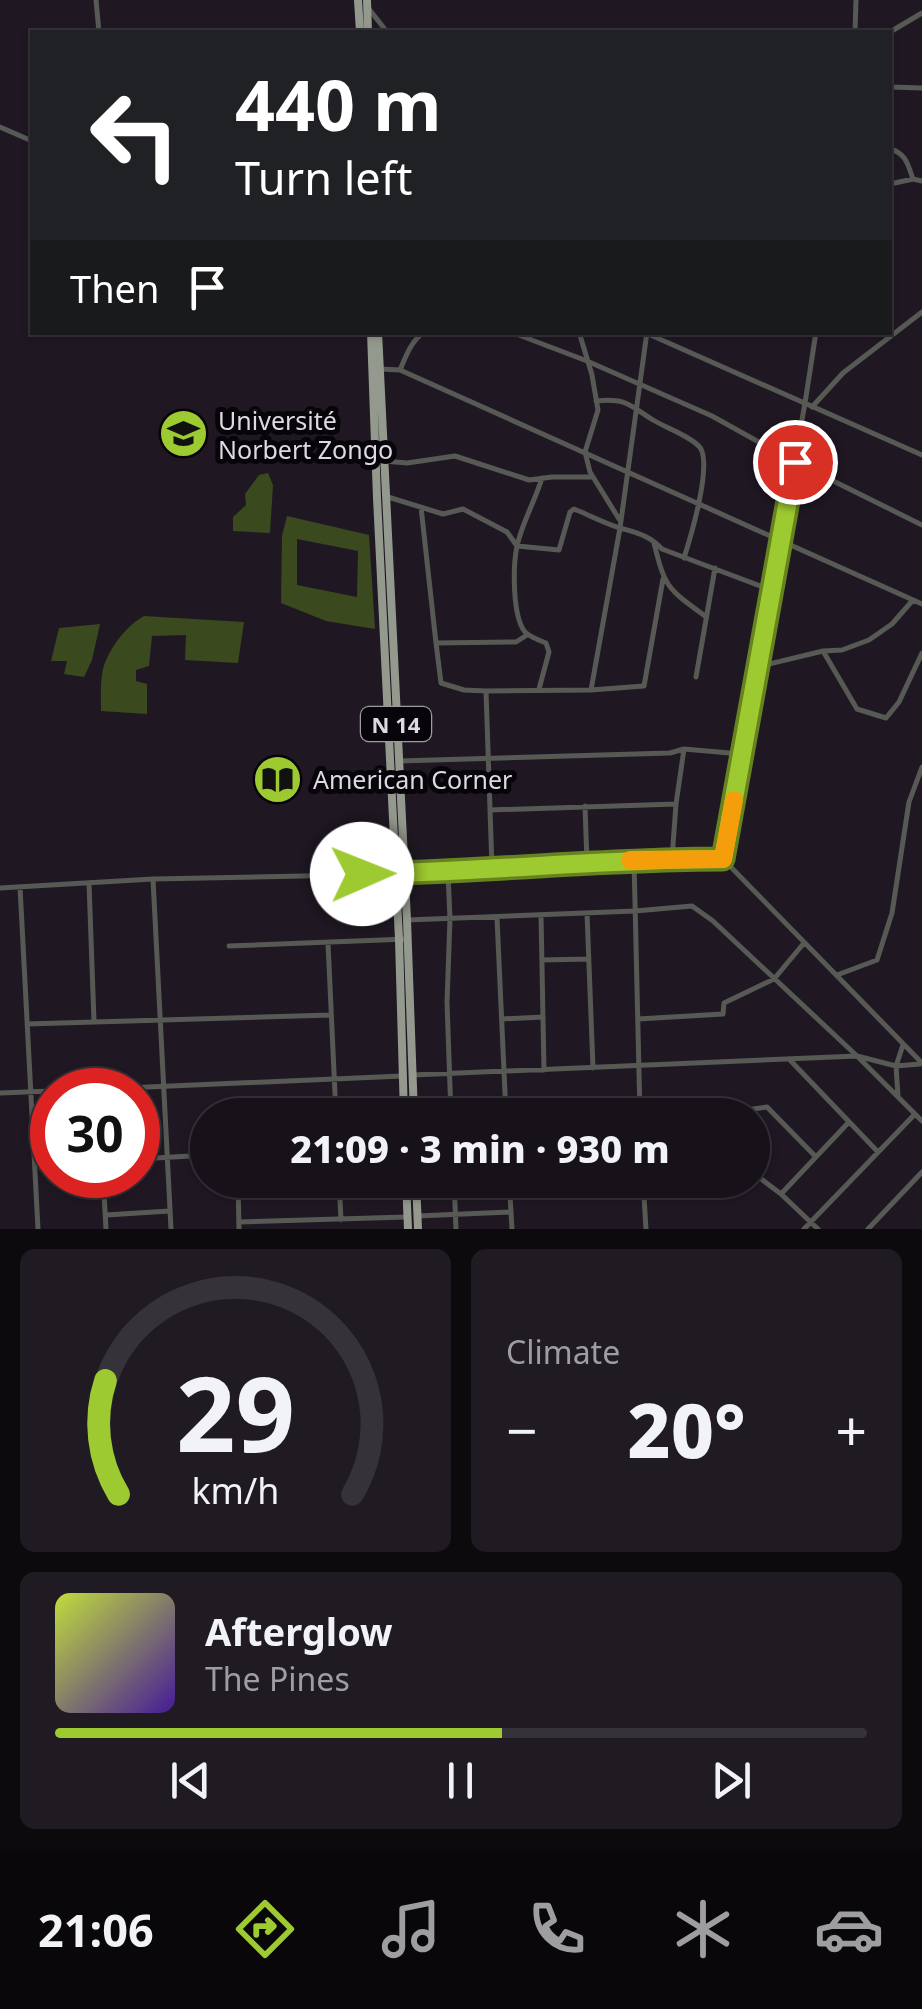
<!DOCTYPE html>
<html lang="en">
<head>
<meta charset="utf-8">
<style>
	:root { --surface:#17121a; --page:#201b23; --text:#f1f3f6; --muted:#9e9ea2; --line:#363239; --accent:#9dca30 }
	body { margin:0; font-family:"Noto Sans",sans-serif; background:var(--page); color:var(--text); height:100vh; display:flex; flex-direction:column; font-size:38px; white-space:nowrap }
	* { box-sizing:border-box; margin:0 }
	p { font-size:32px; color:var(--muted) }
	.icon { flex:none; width:55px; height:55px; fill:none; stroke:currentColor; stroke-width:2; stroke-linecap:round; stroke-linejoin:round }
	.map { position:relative; height:1229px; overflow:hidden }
	.side { display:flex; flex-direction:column; gap:20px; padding:20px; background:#0d0a0e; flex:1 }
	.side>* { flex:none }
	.hud { position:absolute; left:30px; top:30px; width:862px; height:305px; border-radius:0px; box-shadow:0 2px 8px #0004,0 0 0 2px var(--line); background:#202124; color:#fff; overflow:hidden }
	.speed { position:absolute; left:30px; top:1068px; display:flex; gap:20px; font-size:50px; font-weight:700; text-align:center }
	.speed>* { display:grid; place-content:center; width:130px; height:130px; border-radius:50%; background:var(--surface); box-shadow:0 2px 8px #0004,0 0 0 2px var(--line); line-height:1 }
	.speed .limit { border:15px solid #d22; background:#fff; color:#111 }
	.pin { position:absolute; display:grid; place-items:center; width:85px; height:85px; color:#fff; margin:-42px; border:5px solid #fff; border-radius:50%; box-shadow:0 2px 10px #0007 }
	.me { position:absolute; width:110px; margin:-55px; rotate:89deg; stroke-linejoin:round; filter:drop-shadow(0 0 8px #0008) }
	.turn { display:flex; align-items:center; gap:35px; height:210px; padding:0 40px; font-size:45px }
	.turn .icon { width:130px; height:130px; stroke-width:2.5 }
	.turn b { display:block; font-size:70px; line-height:85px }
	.then { display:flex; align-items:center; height:95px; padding:0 40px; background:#0003; gap:20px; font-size:38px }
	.big { font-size:75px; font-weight:800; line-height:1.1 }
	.side .widget { flex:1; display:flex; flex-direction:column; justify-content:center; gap:15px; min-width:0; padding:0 35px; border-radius:15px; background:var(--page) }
	.side .dial { align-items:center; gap:0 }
	.dial svg { height:260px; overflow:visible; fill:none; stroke:var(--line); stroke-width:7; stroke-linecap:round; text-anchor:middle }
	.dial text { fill:var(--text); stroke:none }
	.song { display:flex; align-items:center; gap:30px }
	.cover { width:120px; height:120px; border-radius:15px; background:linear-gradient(135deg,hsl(70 70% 55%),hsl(260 70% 35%)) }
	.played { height:10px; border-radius:5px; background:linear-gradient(90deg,var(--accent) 55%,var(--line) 55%) }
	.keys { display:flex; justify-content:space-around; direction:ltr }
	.heat { display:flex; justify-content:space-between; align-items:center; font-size:55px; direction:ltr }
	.side .tiles { flex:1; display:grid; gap:20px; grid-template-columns:1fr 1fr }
	.widget:last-child { grid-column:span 2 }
	.trip { position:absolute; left:190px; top:1098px; width:580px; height:100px; border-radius:50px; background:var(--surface); box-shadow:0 2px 8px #0004,0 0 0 2px var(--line); font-weight:800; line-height:100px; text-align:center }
	.menu { display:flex; height:160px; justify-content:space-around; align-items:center; background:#09070a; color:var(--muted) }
	.menu .icon { width:70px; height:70px }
	.menu .active { color:var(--accent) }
	.menu b { font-size:45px; color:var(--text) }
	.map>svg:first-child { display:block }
	.forest { fill:#3a491e; fill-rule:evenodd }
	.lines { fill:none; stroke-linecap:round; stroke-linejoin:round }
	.street { stroke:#575a54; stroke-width:5 }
	.primary { stroke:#94998d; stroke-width:8 }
	.route-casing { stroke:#66831f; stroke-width:25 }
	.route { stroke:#9dca30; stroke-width:18 }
	.slow { stroke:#f59e0b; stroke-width:18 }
	.labels { text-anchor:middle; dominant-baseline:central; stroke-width:10; stroke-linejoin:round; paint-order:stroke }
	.shield { fill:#070509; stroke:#9e9aa1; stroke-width:2.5 }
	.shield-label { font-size:22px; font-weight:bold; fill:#dfdae2 }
	.poi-label { font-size:25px; fill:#dfdae2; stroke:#070509; text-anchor:start }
</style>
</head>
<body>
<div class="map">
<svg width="922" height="1229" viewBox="0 0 922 1229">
	<rect width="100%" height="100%" fill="#1f1823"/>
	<!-- forest -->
	<path class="forest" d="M268 473 273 485 270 533 233 531V517L246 505 245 494 259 475Z
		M287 516 369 535 375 629 326 621 281 603 282 536ZM297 539 358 551 357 597 297 585Z
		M144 616 244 622 238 663 185 660 186 635 152 636 149 666 136 670V681L147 684V714L101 711C101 698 100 682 103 669 109 648 126 626 144 616Z
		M100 624 92 660 84 677 64 674 67 661H51L59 628Z"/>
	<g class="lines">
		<!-- street -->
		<path class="street" d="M96 0 99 32
			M369 9 387 32
			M855 32 856 0
			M890 32 922 13
			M890 87 922 88
			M0 127 32 141
			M890 149C906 153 908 165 913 179
			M890 184 913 179 922 181
			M511 332 587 361 712 416 795 462 922 525
			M579 332 592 375 598 410 585 452 590 472 619 519
			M646 333 922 455
			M380 369 400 370 922 604
			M400 370C406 356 412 339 425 332
			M596 401C627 398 629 405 653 420 664 427 695 438 701 449 711 469 691 536 684 558
			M812 407 843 373 922 312
			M384 461 407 463 455 456 529 480 552 477H593
			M388 497 443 514 463 509 507 532 517 546 559 550 570 512 574 509C589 515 604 523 620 528 637 533 649 535 662 549L771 590
			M421 507 436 643 516 642 527 635
			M654 543C665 588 668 589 705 616
			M436 643 441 683 464 690 486 691 591 690 644 686 663 579
			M823 651 857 709 886 718 899 702 922 653
			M757 667 823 651 842 650 869 640 892 624 913 600
			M696 677 715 568
			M539 689 549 652 546 643C538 640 530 637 525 632 512 616 513 565 517 546 522 523 535 501 542 478
			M591 690 620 528 647 332
			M486 691 492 868
			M684 749 741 754
			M399 761 670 753 684 749 676 804 672 859
			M585 806 587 863
			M490 810 676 804
			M723 859 805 403 816 332
			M634 860 640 1115
			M448 873 450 919 447 1002 451 1115
			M153 879 171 1229
			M89 883 94 1021
			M20 887 38 1229
			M0 888 153 879 448 873 634 860 723 859 922 1063
			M587 913 593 1068
			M541 915 544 1070
			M497 918 506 1115
			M407 920 635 911 692 906 713 921 857 1056 922 1121
			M328 943 336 1115
			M229 946 407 939
			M542 960 589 959
			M837 975 877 960 892 913 909 802 922 767
			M502 1019 543 1017
			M638 1019 723 1014 724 1003 774 979 804 943
			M27 1024 331 1015
			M789 1059 878 1152
			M413 1075 857 1056 896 1066 920 1064
			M80 1090 402 1076
			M0 1093 52 1091
			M898 1096 896 1066 903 1045
			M615 1115 640 1113 649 1115
			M709 1115 767 1107 815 1156
			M138 1159 208 1155
			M36 1164 52 1163
			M752 1172 781 1194 818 1229
			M103 1175 106 1229
			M238 1180 239 1229
			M339 1180 341 1220
			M454 1180 456 1229
			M509 1180 512 1229
			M643 1180 646 1229
			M781 1194 849 1122
			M106 1215 170 1211
			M417 1216 511 1212
			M239 1222 406 1217
			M804 1229 915 1114
			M868 1229 922 1172"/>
		<!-- primary -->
		<path class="primary" d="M358 0 360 32
			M367 0 368 32
			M371 332 377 498 399 939 404 1115
			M378 332 407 920 414 1115
			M406 1180 408 1229
			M416 1180 418 1229"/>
	</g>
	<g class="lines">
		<defs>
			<path id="route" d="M362 874C482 872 602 859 723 859L795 462"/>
		</defs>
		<!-- route casing -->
		<use href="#route" class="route-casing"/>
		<!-- route -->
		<use href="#route" class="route"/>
		<!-- slow -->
		<path class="slow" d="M630 860 723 859 734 800"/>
	</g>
	<!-- icons -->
	<defs>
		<symbol id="university-disc" viewBox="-11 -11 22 22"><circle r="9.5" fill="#9dca30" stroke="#070509"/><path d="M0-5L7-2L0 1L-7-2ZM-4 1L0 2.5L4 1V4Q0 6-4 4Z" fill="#111"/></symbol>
		<symbol id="library-disc" viewBox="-11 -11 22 22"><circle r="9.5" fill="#9dca30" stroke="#070509"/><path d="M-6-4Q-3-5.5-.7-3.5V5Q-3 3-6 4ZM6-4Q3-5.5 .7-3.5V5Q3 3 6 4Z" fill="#111"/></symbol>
	</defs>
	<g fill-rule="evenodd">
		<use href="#university-disc" x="156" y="406" width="55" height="55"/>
		<use href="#library-disc" x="250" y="752" width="55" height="55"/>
	</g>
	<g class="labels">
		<!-- shield labels -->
		<rect class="shield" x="361" y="707" width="70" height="34" rx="8"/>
		<g class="shield-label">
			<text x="396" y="724">N 14</text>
		</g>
		<!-- poi labels -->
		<g class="poi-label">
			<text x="218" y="420">Université<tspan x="218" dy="29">Norbert Zongo</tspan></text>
			<text x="313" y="779">American Corner</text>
		</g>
	</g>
</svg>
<div class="speed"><div class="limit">30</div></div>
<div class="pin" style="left:795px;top:462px;background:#d93025"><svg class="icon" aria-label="arrive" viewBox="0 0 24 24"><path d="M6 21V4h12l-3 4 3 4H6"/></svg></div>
<svg class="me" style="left:362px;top:874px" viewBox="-20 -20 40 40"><circle r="19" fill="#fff"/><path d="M0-13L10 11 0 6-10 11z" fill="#9dca30"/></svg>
<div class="trip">21:09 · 3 min · 930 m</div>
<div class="hud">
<div class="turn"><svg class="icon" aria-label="left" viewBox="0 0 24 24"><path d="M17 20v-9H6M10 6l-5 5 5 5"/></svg><div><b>440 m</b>Turn left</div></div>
<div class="then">Then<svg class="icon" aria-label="arrive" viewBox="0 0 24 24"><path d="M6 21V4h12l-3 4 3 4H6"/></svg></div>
</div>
</div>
<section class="side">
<div class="tiles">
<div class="widget dial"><svg viewBox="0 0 100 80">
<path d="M14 69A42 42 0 1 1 86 69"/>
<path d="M14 69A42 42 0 0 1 10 34" stroke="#9dca30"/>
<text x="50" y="56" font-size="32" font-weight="700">29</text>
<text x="50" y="72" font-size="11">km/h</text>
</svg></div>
<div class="widget"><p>Climate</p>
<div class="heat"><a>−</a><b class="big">20°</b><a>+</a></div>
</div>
<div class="widget">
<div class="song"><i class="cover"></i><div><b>Afterglow</b><p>The Pines</p></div></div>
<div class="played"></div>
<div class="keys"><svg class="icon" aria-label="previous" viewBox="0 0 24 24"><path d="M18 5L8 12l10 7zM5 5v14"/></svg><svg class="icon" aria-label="pause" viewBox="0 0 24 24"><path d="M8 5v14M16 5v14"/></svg><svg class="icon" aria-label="next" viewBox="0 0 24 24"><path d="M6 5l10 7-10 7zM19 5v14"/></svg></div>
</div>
</div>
</section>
<nav class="menu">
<b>21:06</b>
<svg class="icon active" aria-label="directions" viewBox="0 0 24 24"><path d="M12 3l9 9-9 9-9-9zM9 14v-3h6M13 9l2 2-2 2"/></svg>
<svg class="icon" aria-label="music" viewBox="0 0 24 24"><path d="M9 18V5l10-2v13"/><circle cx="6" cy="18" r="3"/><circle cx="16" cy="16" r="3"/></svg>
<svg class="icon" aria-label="phone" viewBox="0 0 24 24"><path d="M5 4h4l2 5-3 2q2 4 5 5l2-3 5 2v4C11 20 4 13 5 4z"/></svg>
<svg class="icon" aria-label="climate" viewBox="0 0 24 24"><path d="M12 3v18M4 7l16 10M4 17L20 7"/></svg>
<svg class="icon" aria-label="car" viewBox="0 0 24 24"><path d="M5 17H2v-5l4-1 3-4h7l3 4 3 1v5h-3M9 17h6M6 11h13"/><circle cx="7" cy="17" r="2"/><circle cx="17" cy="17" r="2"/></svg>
</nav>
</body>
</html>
